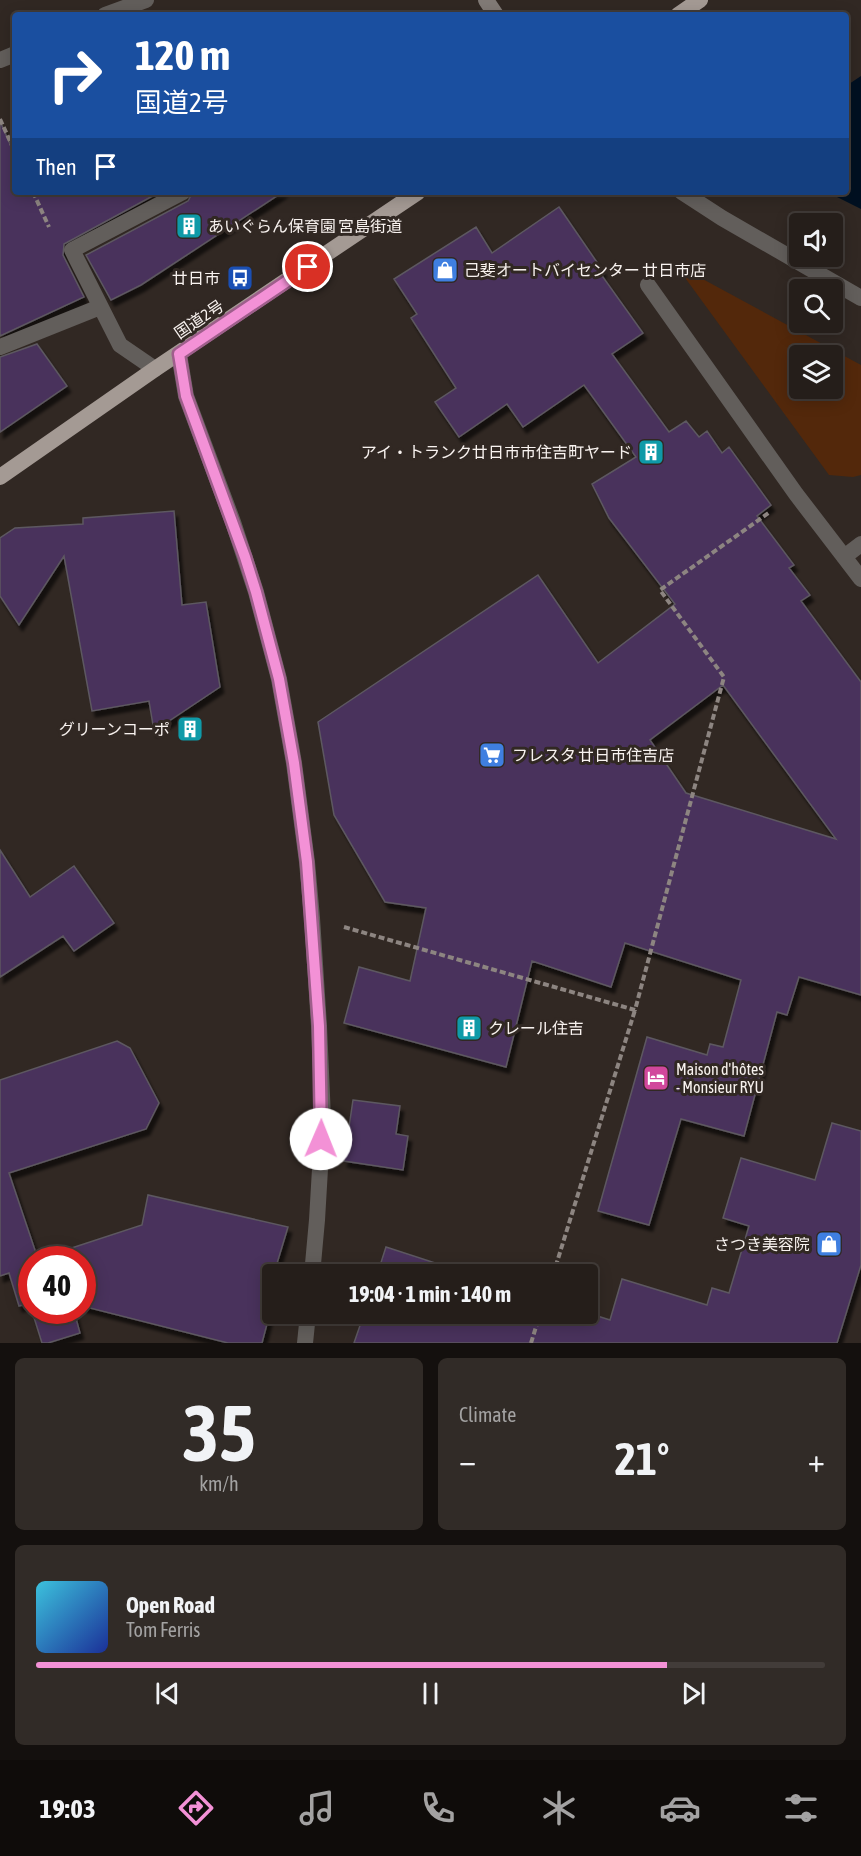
<!DOCTYPE html>
<html lang="en">
<head>
<meta charset="utf-8">
<style>
	:root { --surface:#251e1a; --page:#312b27; --text:#f1f3f6; --muted:#a3a2a2; --line:#423c39; --accent:#f391d6 }
	body { margin:0; font-family:"Asap Condensed","Noto Sans JP",sans-serif; background:var(--page); color:var(--text); height:100vh; display:flex; flex-direction:column; font-size:22px; white-space:nowrap }
	* { box-sizing:border-box; margin:0 }
	p { font-size:20px; color:var(--muted) }
	.icon { flex:none; width:33px; height:33px; fill:none; stroke:currentColor; stroke-width:2; stroke-linecap:round; stroke-linejoin:round }
	.map { position:relative; height:1343px; overflow:hidden }
	.side { display:flex; flex-direction:column; gap:15px; padding:15px; background:#14100e; flex:1 }
	.side>* { flex:none }
	.top-card { position:absolute; left:12px; top:12px; width:837px; height:183px; border-radius:6px; box-shadow:0 3px 15px #0003,0 0 0 2px var(--line); background:#1a4fa0; color:#fff; overflow:hidden }
	.fabs { position:absolute; left:789px; top:213px; display:grid; gap:12px }
	.fabs a { display:grid; place-items:center; width:54px; height:54px; border-radius:6px; background:var(--surface); box-shadow:0 3px 15px #0003,0 0 0 2px var(--line); font-size:30px }
	.speed { position:absolute; left:18px; top:1246px; display:flex; gap:12px; font-size:30px; font-weight:700; text-align:center }
	.speed>* { display:grid; place-content:center; width:78px; height:78px; border-radius:50%; background:var(--surface); box-shadow:0 3px 15px #0003,0 0 0 2px var(--line); line-height:1 }
	.speed .limit { border:9px solid #d22; background:#fff; color:#111 }
	.pin { position:absolute; display:grid; place-items:center; width:51px; height:51px; color:#fff; margin:-26px; border:3px solid #fff; border-radius:50%; box-shadow:0 2px 6px #0007 }
	.me { position:absolute; width:66px; margin:-33px; rotate:1deg; stroke-linejoin:round; filter:drop-shadow(0 0 4px #0008) }
	.turn { display:flex; align-items:center; gap:21px; height:126px; padding:0 24px; font-size:27px }
	.turn .icon { width:78px; height:78px; stroke-width:2.5 }
	.turn b { display:block; font-size:42px; line-height:51px }
	.then { display:flex; align-items:center; height:57px; padding:0 24px; background:#0003; gap:12px; font-size:22px }
	.big { font-size:45px; font-weight:700; line-height:1.1 }
	.side .widget { flex:1; display:flex; flex-direction:column; justify-content:center; gap:9px; min-width:0; padding:0 21px; border-radius:9px; background:var(--page) }
	.side .dial { align-items:center; gap:0 }
	.dial b { font-size:78px; line-height:1 }
	.song { display:flex; align-items:center; gap:18px }
	.cover { width:72px; height:72px; border-radius:9px; background:linear-gradient(135deg,hsl(190 70% 55%),hsl(230 70% 35%)) }
	.played { height:6px; border-radius:3px; background:linear-gradient(90deg,var(--accent) 80%,var(--line) 80%) }
	.keys { display:flex; justify-content:space-around; direction:ltr }
	.heat { display:flex; justify-content:space-between; align-items:center; font-size:33px; direction:ltr }
	.side .tiles { flex:1; display:grid; gap:15px; grid-template-columns:1fr 1fr }
	.widget:last-child { grid-column:span 2 }
	.trip { position:absolute; left:262px; top:1264px; width:336px; height:60px; border-radius:6px; background:var(--surface); box-shadow:0 3px 15px #0003,0 0 0 2px var(--line); font-weight:700; line-height:60px; text-align:center }
	.dock { display:flex; height:96px; justify-content:space-around; align-items:center; background:#0f0c0a; color:var(--muted) }
	.dock .icon { width:42px; height:42px }
	.dock .current { color:var(--accent) }
	.dock b { font-size:27px; color:var(--text) }
	.map>svg:first-child { display:block }
	.green { fill:#53280b; fill-rule:evenodd }
	.water { fill:#001021 }
	.building { fill:#49315b; stroke:#5d5861; stroke-width:1.5; fill-rule:evenodd; filter:url(#shadow) }
	.lines { fill:none; stroke-linecap:round; stroke-linejoin:round }
	.path { stroke:#8d8581; stroke-width:4; stroke-dasharray:6 3; stroke-linecap:butt }
	.minor { stroke:#625e5b; stroke-width:16 }
	.tertiary { stroke:#625e5b; stroke-width:16 }
	.secondary { stroke:#817a76; stroke-width:16 }
	.trunk { stroke:#a49a94; stroke-width:16 }
	.route-casing { stroke:#9e5e8b; stroke-width:15 }
	.route { stroke:#f391d6; stroke-width:10 }
	.labels { text-anchor:middle; dominant-baseline:central; stroke-width:6; stroke-linejoin:round; paint-order:stroke }
	.poi-label { font-size:16px; fill:#f8f2ef; stroke:#312823; text-anchor:start }
	.street-label { font-size:16px; fill:#f8f2ef; stroke:#312823 }
</style>
</head>
<body>
<div class="map">
<svg width="861" height="1343" viewBox="0 0 861 1343">
	<defs>
		<filter id="shadow"><feDropShadow dx="3.5" dy="6" stdDeviation="1.5" flood-color="#0009"/></filter>
	</defs>
	<rect width="100%" height="100%" fill="#312823"/>
	<!-- green -->
	<path class="green" d="M675 264 861 365V475L853 477 829 475ZM800 356H832V388H800Z"/>
	<!-- water -->
	<path class="water" d="M861 76V209L827 192H846V86Z"/>
	<!-- building -->
	<path class="building" d="M0 121 15 156V192H160L64 244 63 255 84 297 0 336Z
		M193 192H283L141 285 111 300 86 255 188 201Z
		M559 207 603 271 600 273 643 333 612 354 669 432 686 421 699 437 707 431 722 453 729 447 771 505 757 516 794 565 789 568 810 595 801 601 861 682V995L799 977 787 1015 777 1012 744 1136 681 1119 649 1225 598 1211 647 1037 707 1055 710 1044 723 1047 741 980 625 943 611 987 532 961 506 1067 344 1023 359 967 410 981 426 908 385 902 334 815 318 722 538 575 598 663 675 604 609 518 592 484 636 457 584 385 523 427 507 404 459 437 435 402 456 388 411 318 417 314 394 279 476 227 492 253ZM723 685 836 839 686 793 650 740Z
		M37 344 67 386 0 432V357Z
		M174 511 182 605 206 602 220 687 154 731 149 701 92 711 64 556 19 625 0 596V538L15 528 83 524V518Z
		M0 850 30 897 74 866 114 923 74 951 63 936 0 977Z
		M117 1041 130 1048 159 1103 146 1129 9 1173 38 1259 142 1225 148 1195 288 1227 265 1303 272 1305 262 1343H228L82 1306V1260H32V1308L30 1303 19 1306 9 1273 0 1276V1080Z
		M353 1100 400 1106 396 1134 408 1136 403 1170 344 1161Z
		M832 1123 861 1131V1265L837 1343H354L364 1314 588 1313 610 1320 622 1279 707 1305 712 1288 729 1293 749 1226 723 1218 741 1158 815 1180Z
		M386 1247 472 1275H377Z
		M32 1311H74L80 1333 48 1343H42Z"/>
	<g class="lines">
		<!-- path -->
		<path class="path" d="M0 119 15 152
			M33 192 49 227
			M344 927 635 1010 724 677 660 590 770 512
			M553 1275 635 1010
			M531 1343 540 1314"/>
		<!-- minor -->
		<path class="minor" d="M105 15 146 0
			M0 60 15 54
			M648 285 796 494 861 579
			M0 347 100 307
			M155 369 120 345 72 250 183 192
			M844 557 861 544"/>
		<!-- tertiary -->
		<path class="tertiary" d="M682 192 722 218 861 298
			M179 354 186 396 233 522 256 592 279 679 294 763 307 862 312 918 319 1026 323 1118 317 1220 312 1275
			M305 1343 308 1314"/>
		<!-- secondary -->
		<path class="secondary" d="M486 0 496 15"/>
		<!-- trunk -->
		<path class="trunk" d="M678 15 700 0
			M0 477 155 369 418 192"/>
	</g>
	<g class="lines">
		<defs>
			<path id="route" d="M308 267 179 354 186 396 245 557 256 592 279 679 294 763 307 862 319 1026 321 1139"/>
		</defs>
		<!-- route casing -->
		<use href="#route" class="route-casing"/>
		<!-- route -->
		<use href="#route" class="route"/>
	</g>
	<!-- icons -->
	<defs>
		<symbol id="building-square" viewBox="-11 -11 22 22"><rect x="-9" y="-9" width="18" height="18" rx="4" fill="#0f9aa8" stroke="#312823"/><path d="M-4-6H4V6H1V3H-1V6H-4ZM-2.5-4.3h1.7v1.8h-1.7ZM.8-4.3h1.7v1.8H.8ZM-2.5-1h1.7V.8h-1.7ZM.8-1h1.7V.8H.8Z" fill="#fff"/></symbol>
		<symbol id="shop-square" viewBox="-11 -11 22 22"><rect x="-9" y="-9" width="18" height="18" rx="4" fill="#3f7fe0" stroke="#312823"/><path d="M-5-2.5h2.3a2.7 3.5 0 0 1 5.4 0H5L5.5 6h-11ZM-1.5-2.5h3a1.5 2.3 0 0 0-3 0Z" fill="#fff"/></symbol>
		<symbol id="bus-square" viewBox="-11 -11 22 22"><rect x="-9" y="-9" width="18" height="18" rx="4" fill="#1a4fb4" stroke="#312823"/><path d="M-5-6H5V4H4V6H2V4H-2V6H-4V4H-5ZM-3.5-4V0h7V-4ZM-3.5 1.2v1.5H-2V1.2ZM2 1.2v1.5H3.5V1.2Z" fill="#fff"/></symbol>
		<symbol id="supermarket-square" viewBox="-11 -11 22 22"><rect x="-9" y="-9" width="18" height="18" rx="4" fill="#3f7fe0" stroke="#312823"/><path d="M-6-5.5h2.5l.6 2H6L4.5 2H-2.5L-4.4-4H-6ZM-1.5 3.2a1.3 1.3 0 1 0 .1 0ZM3 3.2a1.3 1.3 0 1 0 .1 0Z" fill="#fff"/></symbol>
		<symbol id="hotel-square" viewBox="-11 -11 22 22"><rect x="-9" y="-9" width="18" height="18" rx="4" fill="#d1479c" stroke="#312823"/><path d="M-6-4.5h1.5V1H6V5H4.5V3h-9V5H-6ZM-4 0a1.8 1.8 0 1 1 3.6 0ZM.5 0V-2.5h3Q6-2.5 6 0Z" fill="#fff"/></symbol>
	</defs>
	<g fill-rule="evenodd">
		<use href="#building-square" x="174" y="211" width="30" height="30"/>
		<use href="#shop-square" x="430" y="255" width="30" height="30"/>
		<use href="#bus-square" x="225" y="263" width="30" height="30"/>
		<use href="#building-square" x="636" y="437" width="30" height="30"/>
		<use href="#building-square" x="175" y="714" width="30" height="30"/>
		<use href="#supermarket-square" x="477" y="740" width="30" height="30"/>
		<use href="#building-square" x="454" y="1013" width="30" height="30"/>
		<use href="#hotel-square" x="641" y="1063" width="30" height="30"/>
		<use href="#shop-square" x="814" y="1229" width="30" height="30"/>
	</g>
	<g class="labels">
		<!-- poi labels -->
		<g class="poi-label">
			<text x="208" y="226">あいぐらん保育園 宮島街道</text>
			<text x="464" y="270">己斐オートバイセンター 廿日市店</text>
			<text x="220" y="278" text-anchor="end">廿日市</text>
			<text x="632" y="452" text-anchor="end">アイ・トランク廿日市市住吉町ヤード</text>
			<text x="170" y="729" text-anchor="end">グリーンコーポ</text>
			<text x="512" y="755">フレスタ 廿日市住吉店</text>
			<text x="488" y="1028">クレール住吉</text>
			<text x="676" y="1069">Maison d'hôtes<tspan x="676" dy="18">- Monsieur RYU</tspan></text>
			<text x="810" y="1244" text-anchor="end">さつき美容院</text>
		</g>
		<!-- street labels -->
		<g class="street-label">
			<text transform="translate(199 319) rotate(-34)">国道2号</text>
		</g>
	</g>
</svg>
<div class="fabs">
<a><svg class="icon" aria-label="sound" viewBox="0 0 24 24"><path d="M4 9h4l5-4v14l-5-4H4zM17 9q2 3 0 6"/></svg></a>
<a><svg class="icon" aria-label="search" viewBox="0 0 24 24"><circle cx="10" cy="10" r="6"/><path d="M15 15l6 6"/></svg></a>
<a><svg class="icon" aria-label="layers" viewBox="0 0 24 24"><path d="M12 4l9 5-9 5-9-5zM3 14l9 5 9-5"/></svg></a>
</div>
<div class="speed"><div class="limit">40</div></div>
<div class="pin" style="left:308px;top:267px;background:#d93025"><svg class="icon" aria-label="arrive" viewBox="0 0 24 24"><path d="M6 21V4h12l-3 4 3 4H6"/></svg></div>
<svg class="me" style="left:321px;top:1139px" viewBox="-20 -20 40 40"><circle r="19" fill="#fff"/><path d="M0-13L10 11 0 6-10 11z" fill="#f391d6"/></svg>
<div class="trip">19:04 · 1 min · 140 m</div>
<div class="top-card">
<div class="turn"><svg class="icon" aria-label="right" viewBox="0 0 24 24"><path d="M7 20v-9h11M14 6l5 5-5 5"/></svg><div><b>120 m</b>国道2号</div></div>
<div class="then">Then<svg class="icon" aria-label="arrive" viewBox="0 0 24 24"><path d="M6 21V4h12l-3 4 3 4H6"/></svg></div>
</div>
</div>
<section class="side">
<div class="tiles">
<div class="widget dial"><b>35</b><p>km/h</p></div>
<div class="widget"><p>Climate</p>
<div class="heat"><a>−</a><b class="big">21°</b><a>+</a></div>
</div>
<div class="widget">
<div class="song"><i class="cover"></i><div><b>Open Road</b><p>Tom Ferris</p></div></div>
<div class="played"></div>
<div class="keys"><svg class="icon" aria-label="previous" viewBox="0 0 24 24"><path d="M18 5L8 12l10 7zM5 5v14"/></svg><svg class="icon" aria-label="pause" viewBox="0 0 24 24"><path d="M8 5v14M16 5v14"/></svg><svg class="icon" aria-label="next" viewBox="0 0 24 24"><path d="M6 5l10 7-10 7zM19 5v14"/></svg></div>
</div>
</div>
</section>
<nav class="dock">
<b>19:03</b>
<svg class="icon current" aria-label="directions" viewBox="0 0 24 24"><path d="M12 3l9 9-9 9-9-9zM9 14v-3h6M13 9l2 2-2 2"/></svg>
<svg class="icon" aria-label="music" viewBox="0 0 24 24"><path d="M9 18V5l10-2v13"/><circle cx="6" cy="18" r="3"/><circle cx="16" cy="16" r="3"/></svg>
<svg class="icon" aria-label="phone" viewBox="0 0 24 24"><path d="M5 4h4l2 5-3 2q2 4 5 5l2-3 5 2v4C11 20 4 13 5 4z"/></svg>
<svg class="icon" aria-label="climate" viewBox="0 0 24 24"><path d="M12 3v18M4 7l16 10M4 17L20 7"/></svg>
<svg class="icon" aria-label="car" viewBox="0 0 24 24"><path d="M5 17H2v-5l4-1 3-4h7l3 4 3 1v5h-3M9 17h6M6 11h13"/><circle cx="7" cy="17" r="2"/><circle cx="17" cy="17" r="2"/></svg>
<svg class="icon" aria-label="filters" viewBox="0 0 24 24"><path d="M4 7h16M4 17h16"/><circle cx="9" cy="7" r="2"/><circle cx="15" cy="17" r="2"/></svg>
</nav>
</body>
</html>
